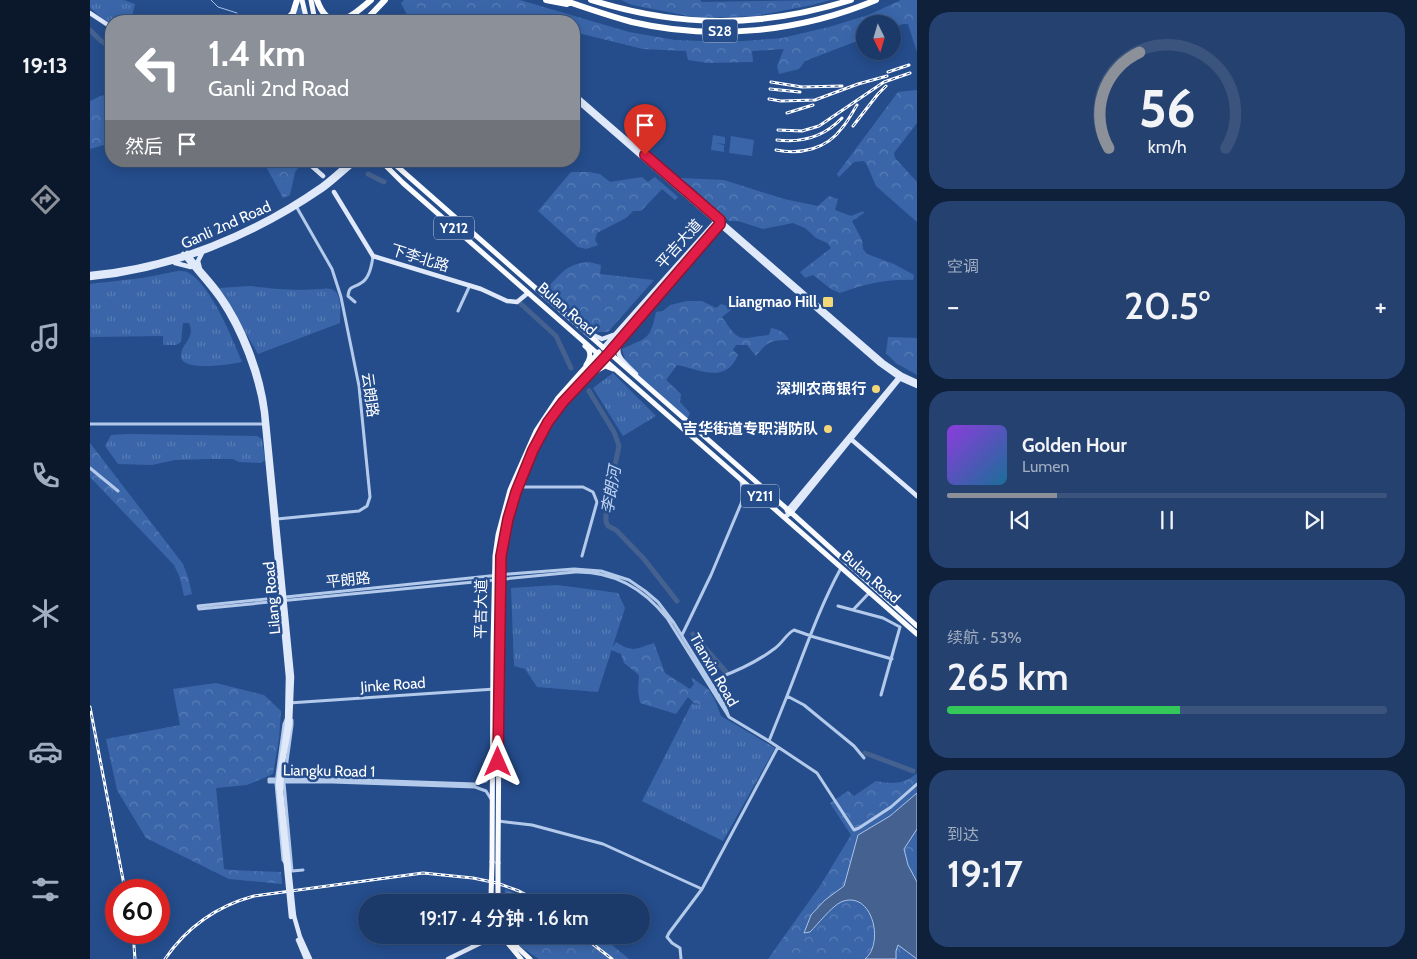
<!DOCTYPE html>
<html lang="zh">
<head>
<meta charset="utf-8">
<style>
	:root { --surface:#1c3a69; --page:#25416f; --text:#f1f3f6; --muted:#a0adc0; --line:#3a547d; --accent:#8c9099 }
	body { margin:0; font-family:Cabin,"Noto Sans SC",sans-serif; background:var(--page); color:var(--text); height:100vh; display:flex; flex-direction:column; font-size:19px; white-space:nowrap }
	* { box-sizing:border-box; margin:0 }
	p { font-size:16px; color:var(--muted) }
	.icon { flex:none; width:28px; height:28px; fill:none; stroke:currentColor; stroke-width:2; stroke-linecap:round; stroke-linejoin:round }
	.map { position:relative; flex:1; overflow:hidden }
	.side { display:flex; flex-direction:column; gap:12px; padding:12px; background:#0f203a; width:500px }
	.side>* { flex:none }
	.hud { position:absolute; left:15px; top:15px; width:475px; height:152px; border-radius:20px; box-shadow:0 2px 12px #0003,0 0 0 1px var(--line); background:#8c9099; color:#fff; overflow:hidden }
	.needle { width:32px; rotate:175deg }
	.tools { position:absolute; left:766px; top:15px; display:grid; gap:10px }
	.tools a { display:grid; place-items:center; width:45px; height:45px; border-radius:50%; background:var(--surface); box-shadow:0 2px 12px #0003,0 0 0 1px var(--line); font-size:25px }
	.speed { position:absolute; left:15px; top:879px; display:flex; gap:10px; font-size:25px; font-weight:700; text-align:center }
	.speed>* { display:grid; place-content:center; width:65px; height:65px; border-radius:50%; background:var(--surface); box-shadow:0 2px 12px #0003,0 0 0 1px var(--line); line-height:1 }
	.speed .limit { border:8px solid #d22; background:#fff; color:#111 }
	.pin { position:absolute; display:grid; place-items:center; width:42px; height:42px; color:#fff; margin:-51px -21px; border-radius:50% 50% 50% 0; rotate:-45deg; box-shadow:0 0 5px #0007 }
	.pin .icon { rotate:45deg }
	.me { position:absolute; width:55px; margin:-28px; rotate:0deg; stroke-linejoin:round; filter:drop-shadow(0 0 4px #0008) }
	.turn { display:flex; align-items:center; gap:18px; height:105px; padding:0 20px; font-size:22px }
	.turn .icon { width:65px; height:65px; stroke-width:2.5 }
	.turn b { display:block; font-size:35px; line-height:42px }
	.then { display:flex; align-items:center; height:48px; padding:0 20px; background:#0003; gap:10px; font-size:19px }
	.big { font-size:38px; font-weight:600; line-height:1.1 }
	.side .card { flex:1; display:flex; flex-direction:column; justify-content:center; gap:8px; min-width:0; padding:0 18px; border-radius:20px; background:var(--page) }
	.side .dial { align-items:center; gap:0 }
	.dial svg { height:130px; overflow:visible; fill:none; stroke:var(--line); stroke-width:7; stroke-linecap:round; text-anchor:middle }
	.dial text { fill:var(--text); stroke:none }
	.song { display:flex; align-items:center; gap:15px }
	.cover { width:60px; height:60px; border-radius:8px; background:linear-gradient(135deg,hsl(270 70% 55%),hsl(200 70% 35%)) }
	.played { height:5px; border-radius:2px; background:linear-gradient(90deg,var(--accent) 25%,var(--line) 25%) }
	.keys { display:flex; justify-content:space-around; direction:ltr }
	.heat { display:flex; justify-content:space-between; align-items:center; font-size:28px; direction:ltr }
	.charge { height:8px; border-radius:4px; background:linear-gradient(90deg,#34c759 53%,var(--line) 0) }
	.trip { position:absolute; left:268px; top:894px; width:292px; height:50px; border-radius:25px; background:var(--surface); box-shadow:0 2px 12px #0003,0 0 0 1px var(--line); font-weight:600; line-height:50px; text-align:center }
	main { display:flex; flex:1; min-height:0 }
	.menu { display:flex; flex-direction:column; width:90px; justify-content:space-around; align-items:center; background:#0b172a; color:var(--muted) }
	.menu .icon { width:35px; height:35px }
	.menu .active { color:var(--accent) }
	.menu b { font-size:22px; color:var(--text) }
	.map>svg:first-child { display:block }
	.grass { fill:url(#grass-tufts) }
	.forest { fill:url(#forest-crowns) }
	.garden { fill:#3a66a9 }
	.water { fill:#45618f; stroke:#a9c4eb }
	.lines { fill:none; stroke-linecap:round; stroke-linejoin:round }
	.stream { stroke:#a9c4eb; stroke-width:1 }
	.river { stroke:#45618f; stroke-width:5 }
	.street { stroke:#b4caeb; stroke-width:3 }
	.secondary { stroke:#dfe9f9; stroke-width:4.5 }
	.primary { stroke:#f8fafe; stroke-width:5 }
	.highway { stroke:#fff; stroke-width:6 }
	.rail-casing { stroke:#fff; stroke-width:3 }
	.rail { stroke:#254d8c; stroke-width:1; stroke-dasharray:4; stroke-linecap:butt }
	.secondary-bridge { stroke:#dfe9f9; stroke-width:4.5 }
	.primary-bridge { stroke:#f8fafe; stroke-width:5 }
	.route-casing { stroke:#92132f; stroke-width:12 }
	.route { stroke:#e11d48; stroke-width:9 }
	.poi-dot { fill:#f4d779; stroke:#254d8c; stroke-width:2 }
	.labels { text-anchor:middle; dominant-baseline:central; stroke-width:5; stroke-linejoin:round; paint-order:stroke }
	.shield { fill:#254d8c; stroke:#becadc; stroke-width:1 }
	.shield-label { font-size:14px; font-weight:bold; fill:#fff }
	.street-label { font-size:15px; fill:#fff; stroke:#254d8c }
	.poi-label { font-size:15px; font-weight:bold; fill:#fff; stroke:#254d8c; text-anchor:end }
	.water-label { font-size:16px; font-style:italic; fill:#c0d4f2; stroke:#254d8c }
</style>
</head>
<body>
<main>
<nav class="menu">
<b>19:13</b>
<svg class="icon active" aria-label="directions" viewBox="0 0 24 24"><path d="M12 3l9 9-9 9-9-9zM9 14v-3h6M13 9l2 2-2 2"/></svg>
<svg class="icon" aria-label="music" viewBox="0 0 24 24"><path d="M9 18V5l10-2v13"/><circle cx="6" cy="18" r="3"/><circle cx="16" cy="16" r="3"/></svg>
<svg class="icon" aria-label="phone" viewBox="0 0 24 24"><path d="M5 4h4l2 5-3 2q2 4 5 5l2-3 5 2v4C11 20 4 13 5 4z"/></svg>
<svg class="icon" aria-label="climate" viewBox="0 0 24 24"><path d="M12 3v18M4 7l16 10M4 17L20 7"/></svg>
<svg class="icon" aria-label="car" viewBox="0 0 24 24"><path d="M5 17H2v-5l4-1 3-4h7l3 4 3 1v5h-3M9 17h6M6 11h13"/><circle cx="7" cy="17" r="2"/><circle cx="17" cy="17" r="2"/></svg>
<svg class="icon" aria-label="filters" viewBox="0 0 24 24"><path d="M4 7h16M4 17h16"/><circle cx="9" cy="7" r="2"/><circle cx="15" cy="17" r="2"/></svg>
</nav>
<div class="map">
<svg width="827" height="959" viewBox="0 0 827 959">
	<defs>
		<pattern id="grass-tufts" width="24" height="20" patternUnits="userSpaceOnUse" patternTransform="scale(1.25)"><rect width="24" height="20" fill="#3a66a9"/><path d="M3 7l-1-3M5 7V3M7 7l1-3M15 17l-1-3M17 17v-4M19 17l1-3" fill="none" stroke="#587db6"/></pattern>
		<pattern id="forest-crowns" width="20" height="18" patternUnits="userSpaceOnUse" patternTransform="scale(1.25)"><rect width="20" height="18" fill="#3a66a9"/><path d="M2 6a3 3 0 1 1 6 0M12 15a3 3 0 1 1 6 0" fill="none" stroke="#587db6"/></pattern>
	</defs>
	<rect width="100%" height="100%" fill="#254d8c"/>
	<!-- grass -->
	<path class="grass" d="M0 0H34L45 4 41 21H21V23L15 21 0 8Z
		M88 271C92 271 96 271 99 273 122 287 142 338 152 362 142 364 89 373 91 355 92 342 106 338 99 323H93L91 342 86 345H73V336L0 337V284L52 278Z
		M160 286C186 289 205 291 231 289 237 288 242 288 246 292 252 299 250 315 250 323L168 354 129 288Z
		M523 373 566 416 533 436 503 388Z
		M39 434 167 436 172 439 175 460 171 463 149 462 143 459H116L85 460 62 465 28 464 15 446 21 435Z
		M467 585 528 593 535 608 508 692 447 687 435 669 424 666 421 588Z
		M625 700 631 716 685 748 633 841 552 801 602 703 606 705Z"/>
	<!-- forest -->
	<path class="forest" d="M314 0H430L539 32 585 40 640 42 692 38 739 27 778 15 811 0H827V52L818 24H813L803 28 802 24H775V38L715 61 709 69 689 74 687 66 694 49 662 51 663 62 618 63 598 60 596 51 553 49 484 32V21H320L311 3Z
		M531 0H610L612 2 740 0 722 5 665 16 609 18 542 5Z
		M212 7 215 21H199L207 8Z
		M827 90V123L804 153 805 158 827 182V222L786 186 777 165 774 161 764 162 749 177 747 174 808 92Z
		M13 95 21 104V143L0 149V101Z
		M173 161H204L211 165 205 172 200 195 193 198Z
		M481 172H499L510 174 520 182 552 177 558 182 565 177 588 197 585 200 572 189 551 211H543L536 218 507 233 505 240 508 245 496 249 488 247 448 211Z
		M590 178 634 180 694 199 728 206 739 196 748 199 745 210 761 216 773 211 774 213 762 221 772 240 773 249 777 254 804 264 824 275 823 280C794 279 777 284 750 293L741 289 723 275 715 278 710 272 741 248 737 243 726 238 715 228 703 223 673 229 648 221H639L602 187Z
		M499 262 511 265 510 274 564 280 518 332H506L457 288C473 272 476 264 499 262Z
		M597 301H612L626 308 631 304 643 308 632 317C651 345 649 338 679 335L681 328C690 330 695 332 699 340 681 340 677 342 666 356L657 345H646L643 350 648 355C635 385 610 369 587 365L576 380 591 394 590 402 600 413 597 420 537 367 532 349C557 337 560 341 566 312L573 311 580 305Z
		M798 337 827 338V375L806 363 796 353Z
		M0 443 93 564 98 577 102 594 94 596 90 578 84 565 0 477Z
		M526 642C543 653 545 649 564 643L575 673 600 689 604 684 601 677 619 690 625 700 606 705 598 697 586 714 550 703 548 691 549 675 534 663 531 654 521 650Z
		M126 683 174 695 191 711 189 739 183 774 157 785 126 788 134 869 140 870 191 872 192 884 139 879 56 838 27 790 16 739 90 725 83 689Z
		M827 773V959H678L730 886 761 835 740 803 758 791 764 796 786 781C801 784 814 785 827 773Z
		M415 889 449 902H414Z
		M423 935H510L539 959H449L431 947Z"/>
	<!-- garden -->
	<path class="garden" d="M623 135 635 137V144L624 143 634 145V152L621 150Z
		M641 136 664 140 662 156 639 153Z"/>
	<!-- water -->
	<path class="water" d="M827 793V829L814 849 818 865 827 882V959L808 945 806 951V959H775C795 943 782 889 751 902 741 907 728 924 720 932L714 933 721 915 735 900 754 886 768 835 800 816Z"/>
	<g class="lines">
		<!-- stream -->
		<path class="stream" d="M121 0 128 7 147 13"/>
		<!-- river -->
		<path class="river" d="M0 30 10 40 21 48
			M211 161 212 162
			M226 165 235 166
			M278 174 294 182
			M431 304 466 336 481 368
			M499 391 524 432 529 446 516 508V522L518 526 526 530 554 559 587 601
			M603 634 636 672
			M775 753 823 771"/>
		<!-- street -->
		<path class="street" d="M265 302 258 296C259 285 264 288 271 283 279 279 282 264 283 256
			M368 311 380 285
			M0 424H174
			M0 468 28 491
			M428 487H493L503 492 507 502 492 556
			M187 519 269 511 277 506 280 497 269 386 251 297 242 269 206 206
			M751 568C729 608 714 653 697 696L714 705 764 746 774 758
			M748 606 793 618 810 627 791 695
			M763 610 779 593
			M592 635 621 575 653 499 651 480
			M628 678C647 671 668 661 684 649 692 644 696 634 704 630L724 637 802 659
			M199 703 405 689
			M639 717 634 704 584 623 568 602 555 591 539 580 511 571 484 569 419 574 108 606 109 609 485 572C523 571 554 589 577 618L639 717 679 741 727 773 764 830 769 828 801 807 827 784
			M202 720V725L194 783 202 871
			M679 741 697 696
			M179 782V779H242L385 784 396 781 401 774
			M179 782H242L385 787 396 791 401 799
			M408 821 442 825 513 844 612 889
			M195 863 193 860 186 783 194 724 197 717
			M202 871 213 870
			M591 959 590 948 582 943 577 937 579 933 612 889 688 747"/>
		<!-- secondary -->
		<path class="secondary" d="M0 13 21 27
			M484 94 793 362 812 375 827 382
			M484 98 790 364 811 379 827 386
			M216 161 233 176
			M244 192 283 256 391 289 417 301 427 302 438 293
			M97 253C107 267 119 278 129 292 153 325 171 371 176 412L202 677 200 724
			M93 254C105 270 119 284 130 300 151 331 168 376 173 412L198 677 197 724
			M85 263 101 267
			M110 269 108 261 112 253
			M0 274C82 267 164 233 231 186 242 178 251 169 261 161
			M0 278C83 270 163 237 232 190 245 181 255 170 267 161
			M501 334 512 339 523 335
			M530 342C523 357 537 364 546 374
			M513 348 626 221 629 220
			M519 353 630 224V221
			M762 440 827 496
			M697 511 810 376
			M694 517 701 513 811 377
			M204 916 210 937 220 959
			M208 940 216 959
			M358 959 407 935"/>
		<!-- primary -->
		<path class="primary" d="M212 0 217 21
			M221 0 225 21
			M267 161H268
			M291 161 313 183 827 634
			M301 161 705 516 827 626
			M495 346C502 351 500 359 496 365
			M506 371 515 366 523 369
			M402 862 403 645 405 556 408 535 420 490 446 431 468 398 509 352
			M408 863 410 577C412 521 433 456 466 411 480 391 498 374 515 357
			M401 896 402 902
			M411 935 431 959
			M418 935 428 948 440 959"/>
		<!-- highway -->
		<path class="highway" d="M227 0C240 36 261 17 281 0
			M456 0 477 4
			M473 0C496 8 519 16 542 22 623 41 710 32 786 0
			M501 0C590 28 672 28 761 0
			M195 21 203 13 207 0
			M275 21 295 0"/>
		<defs>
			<path id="rail" d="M798 72 819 65
				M681 82 712 87 752 86
				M680 89 710 92
				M679 99 691 101 725 100 768 84 797 76
				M697 113 723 105
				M763 126 788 94 796 86
				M688 130 712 131 729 126 794 82 820 73
				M687 140C712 143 734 137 752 118
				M686 150C710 155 737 149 752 128 758 121 762 113 767 105
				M0 707 35 890
				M43 932 45 959
				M491 935 522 959
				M75 959C97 927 127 906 164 896L333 873 383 878 407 883 429 891 450 902"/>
		</defs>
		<!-- rail casing -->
		<use href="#rail" class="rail-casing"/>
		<!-- rail -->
		<use href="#rail" class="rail"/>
		<!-- secondary-bridge -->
		<path class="secondary-bridge" d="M197 724 188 783 201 917
			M200 724 192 767 191 791 204 916"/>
		<!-- primary-bridge -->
		<path class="primary-bridge" d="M401 896 402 862
			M408 897V863"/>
	</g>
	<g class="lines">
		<defs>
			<path id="route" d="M408 762 411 556 418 519 426 492 443 450 458 422 473 402 519 353 630 224V220L555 155"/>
		</defs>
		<!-- route casing -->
		<use href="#route" class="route-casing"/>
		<!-- route -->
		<use href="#route" class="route"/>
	</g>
	<!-- markers -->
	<g class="poi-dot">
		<rect x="732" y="296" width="12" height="12" rx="2.5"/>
		<circle cx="786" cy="389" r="5"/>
		<circle cx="738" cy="429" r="5"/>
	</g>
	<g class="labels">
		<!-- shield labels -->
		<g class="shield">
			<rect x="612.5" y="19.5" width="35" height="23" rx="4"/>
			<rect x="344" y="216.5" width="40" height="23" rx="4"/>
			<rect x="651" y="484.5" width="38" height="23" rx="4"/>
		</g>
		<g class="shield-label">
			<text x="630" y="31">S28</text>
			<text x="364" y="228">Y212</text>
			<text x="670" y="496">Y211</text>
		</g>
		<!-- street labels -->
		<g class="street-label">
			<text transform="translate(136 225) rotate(-24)">Ganli 2nd Road</text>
			<text transform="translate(589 244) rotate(-48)">平吉大道</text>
			<text transform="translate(330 258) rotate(17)">下李北路</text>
			<text transform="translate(477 309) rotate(41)">Bulan Road</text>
			<text transform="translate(280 395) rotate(82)">云朗路</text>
			<text transform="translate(781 577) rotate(41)">Bulan Road</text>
			<text transform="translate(258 580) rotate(-6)">平朗路</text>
			<text transform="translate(182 598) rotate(-95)">Lilang Road</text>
			<text transform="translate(391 609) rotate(-89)">平吉大道</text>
			<text transform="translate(624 670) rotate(60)">Tianxin Road</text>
			<text transform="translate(303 685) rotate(-4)">Jinke Road</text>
			<text transform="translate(239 771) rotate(1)">Liangku Road 1</text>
		</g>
		<!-- poi labels -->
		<g class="poi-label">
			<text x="727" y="302">Liangmao Hill</text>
			<text x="776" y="389">深圳农商银行</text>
			<text x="728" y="429">吉华街道专职消防队</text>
		</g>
		<!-- water labels -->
		<g class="water-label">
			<text transform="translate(521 490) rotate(-80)">李朗河</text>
		</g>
	</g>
</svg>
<div class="tools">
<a><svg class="needle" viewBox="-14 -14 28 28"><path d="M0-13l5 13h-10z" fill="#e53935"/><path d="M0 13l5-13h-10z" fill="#a0adc0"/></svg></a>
</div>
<div class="speed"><div class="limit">60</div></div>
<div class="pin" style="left:555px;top:155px;background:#d93025"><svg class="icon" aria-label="arrive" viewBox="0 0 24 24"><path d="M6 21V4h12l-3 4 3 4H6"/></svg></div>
<svg class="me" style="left:408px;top:762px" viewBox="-20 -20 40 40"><path d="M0-17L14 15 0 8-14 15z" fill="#e11d48" stroke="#fff" stroke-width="4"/></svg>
<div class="trip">19:17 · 4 分钟 · 1.6 km</div>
<div class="hud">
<div class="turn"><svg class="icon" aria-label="left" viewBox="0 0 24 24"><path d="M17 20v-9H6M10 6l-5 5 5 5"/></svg><div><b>1.4 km</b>Ganli 2nd Road</div></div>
<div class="then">然后<svg class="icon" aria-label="arrive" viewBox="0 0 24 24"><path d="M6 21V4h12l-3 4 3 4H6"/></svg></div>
</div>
</div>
<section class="side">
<div class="card dial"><svg viewBox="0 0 100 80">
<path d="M14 69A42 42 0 1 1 86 69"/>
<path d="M14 69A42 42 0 0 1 33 10" stroke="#8c9099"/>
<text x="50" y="56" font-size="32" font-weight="700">56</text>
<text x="50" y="72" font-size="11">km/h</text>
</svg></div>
<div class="card"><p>空调</p>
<div class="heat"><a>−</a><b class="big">20.5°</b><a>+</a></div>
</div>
<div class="card">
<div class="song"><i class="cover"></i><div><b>Golden Hour</b><p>Lumen</p></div></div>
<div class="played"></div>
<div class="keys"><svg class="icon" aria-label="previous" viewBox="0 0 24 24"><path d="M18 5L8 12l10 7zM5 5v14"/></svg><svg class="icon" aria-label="pause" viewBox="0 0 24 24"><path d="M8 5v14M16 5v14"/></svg><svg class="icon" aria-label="next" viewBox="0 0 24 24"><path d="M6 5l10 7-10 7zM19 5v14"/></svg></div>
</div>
<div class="card"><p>续航 · 53%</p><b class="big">265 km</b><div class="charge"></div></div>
<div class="card"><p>到达</p><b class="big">19:17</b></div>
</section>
</main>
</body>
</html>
